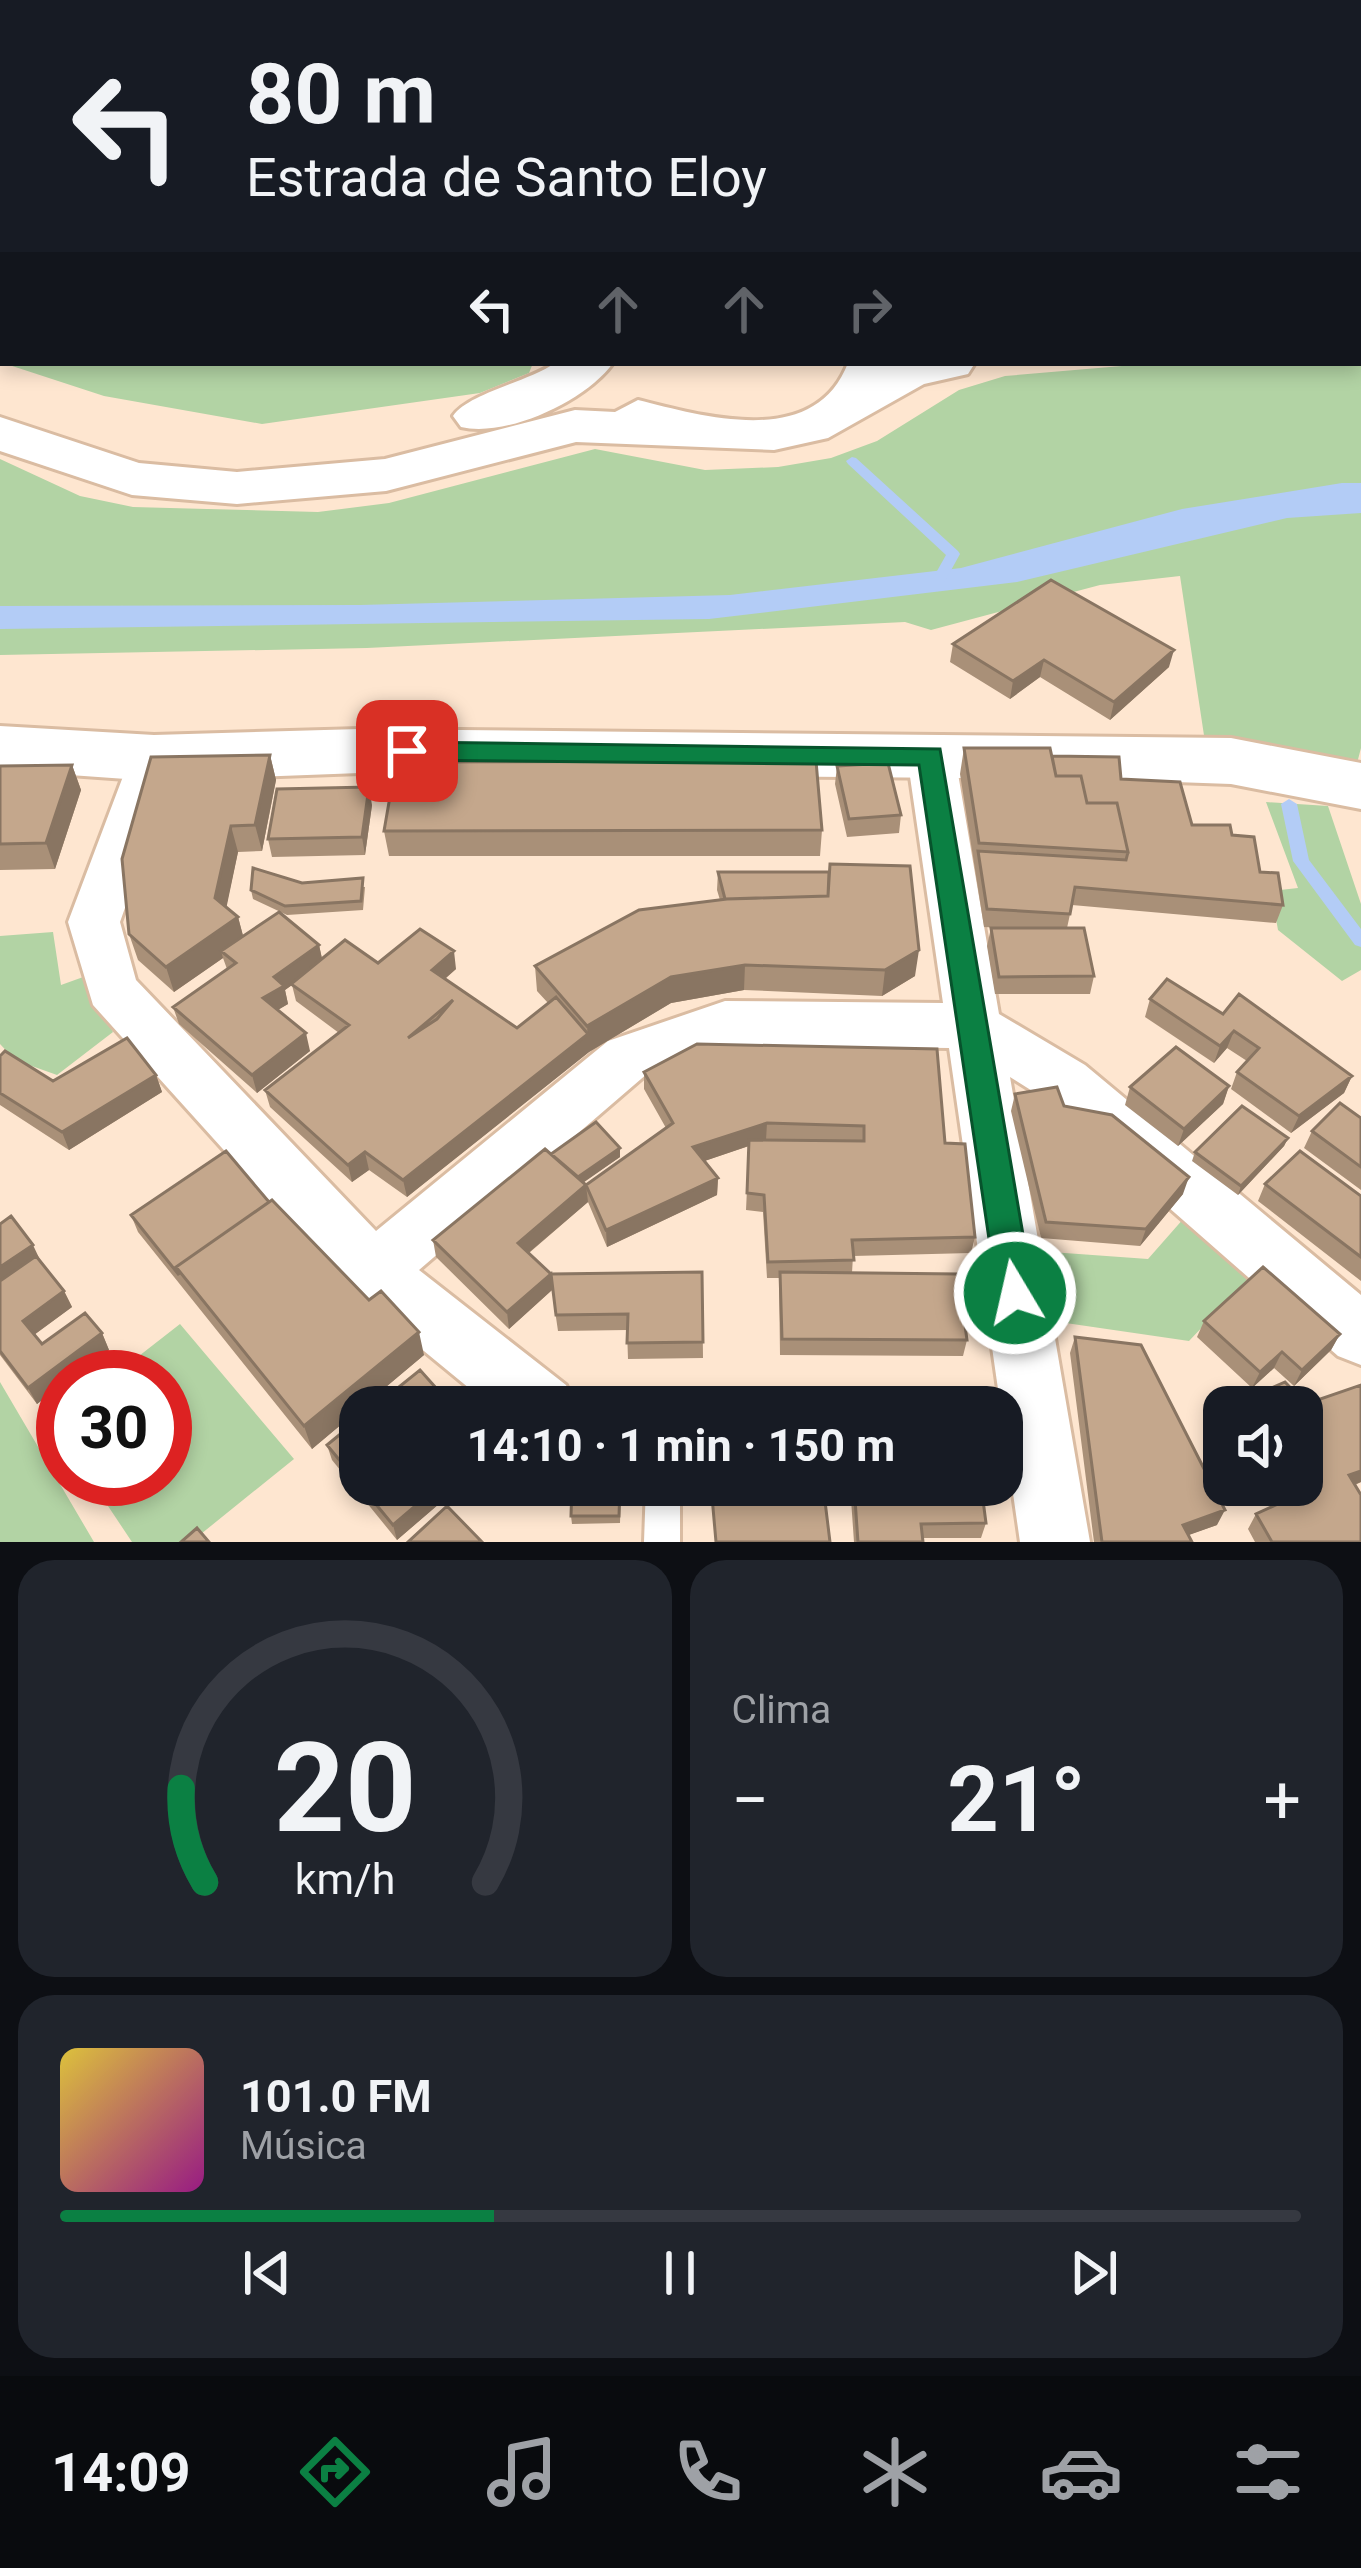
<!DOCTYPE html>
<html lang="pt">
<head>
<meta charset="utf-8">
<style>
	:root { --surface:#171b24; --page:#20242c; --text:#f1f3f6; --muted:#9ea1a6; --line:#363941; --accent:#0b8043 }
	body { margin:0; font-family:Roboto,sans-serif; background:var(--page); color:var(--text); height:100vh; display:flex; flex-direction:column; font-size:45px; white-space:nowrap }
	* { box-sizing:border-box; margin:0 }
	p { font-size:39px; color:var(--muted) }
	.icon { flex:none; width:66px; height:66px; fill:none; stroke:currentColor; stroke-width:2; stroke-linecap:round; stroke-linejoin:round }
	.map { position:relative; height:1542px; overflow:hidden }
	.sheet { display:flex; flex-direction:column; gap:18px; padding:18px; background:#0d0f14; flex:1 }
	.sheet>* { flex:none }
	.top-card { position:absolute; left:0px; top:0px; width:1362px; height:366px; box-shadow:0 6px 18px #0003; background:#171b24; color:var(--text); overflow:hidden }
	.tools { position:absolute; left:1203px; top:1386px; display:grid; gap:24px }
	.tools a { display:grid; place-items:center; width:120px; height:120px; border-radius:24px; background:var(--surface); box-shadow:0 6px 18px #0003; font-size:60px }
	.speed { position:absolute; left:36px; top:1350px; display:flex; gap:24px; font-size:60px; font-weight:700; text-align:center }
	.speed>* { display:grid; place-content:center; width:156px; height:156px; border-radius:50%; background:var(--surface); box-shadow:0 6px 18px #0003; line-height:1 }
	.speed .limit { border:18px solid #d22; background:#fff; color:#111 }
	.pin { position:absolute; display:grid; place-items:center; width:102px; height:102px; color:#fff; margin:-51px; border-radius:24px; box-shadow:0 6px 18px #0006 }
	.me { position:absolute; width:132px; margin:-66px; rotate:351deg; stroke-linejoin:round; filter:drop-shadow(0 0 9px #0008) }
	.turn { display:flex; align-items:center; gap:42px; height:252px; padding:0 48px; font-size:54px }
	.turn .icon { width:156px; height:156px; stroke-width:2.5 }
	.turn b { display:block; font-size:84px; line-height:102px }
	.lanes { display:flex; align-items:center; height:114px; padding:0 48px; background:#0003; justify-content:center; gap:60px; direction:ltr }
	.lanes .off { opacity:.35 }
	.big { font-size:90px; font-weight:700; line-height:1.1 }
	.sheet .tile { flex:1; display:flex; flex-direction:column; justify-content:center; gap:18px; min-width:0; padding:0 42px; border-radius:36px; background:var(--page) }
	.sheet .dial { align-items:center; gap:0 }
	.dial svg { height:312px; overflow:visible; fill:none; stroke:var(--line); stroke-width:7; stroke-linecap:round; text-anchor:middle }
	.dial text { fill:var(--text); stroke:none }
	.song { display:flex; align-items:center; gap:36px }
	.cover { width:144px; height:144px; border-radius:18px; background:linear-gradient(135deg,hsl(50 70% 55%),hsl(310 70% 35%)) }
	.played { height:12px; border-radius:6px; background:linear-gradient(90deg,var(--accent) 35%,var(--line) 35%) }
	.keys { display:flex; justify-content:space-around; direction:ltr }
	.heat { display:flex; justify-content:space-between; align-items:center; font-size:66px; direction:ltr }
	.sheet .tiles { flex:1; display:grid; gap:18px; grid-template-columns:1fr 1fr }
	.tile:last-child { grid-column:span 2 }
	.trip { position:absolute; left:339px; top:1386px; width:684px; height:120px; border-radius:36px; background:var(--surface); box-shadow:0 6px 18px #0003; font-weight:700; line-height:120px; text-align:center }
	.tab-bar { display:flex; height:192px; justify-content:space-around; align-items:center; background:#090b0e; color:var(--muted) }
	.tab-bar .icon { width:84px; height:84px }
	.tab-bar .active { color:var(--accent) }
	.tab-bar b { font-size:54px; color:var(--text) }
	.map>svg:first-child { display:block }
	.green { fill:#b2d3a4 }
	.water { fill:#b3ccf6 }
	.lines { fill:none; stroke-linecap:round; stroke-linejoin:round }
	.stream { fill:#b3ccf6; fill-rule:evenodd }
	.service-casing { stroke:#dabca2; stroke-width:6 }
	.minor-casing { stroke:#dabca2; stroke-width:6 }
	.secondary-casing { stroke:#dabca2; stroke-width:6 }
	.trunk-casing { stroke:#dabca2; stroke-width:6 }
	.service { fill:#fff; fill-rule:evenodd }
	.minor { fill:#fff; fill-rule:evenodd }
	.secondary { fill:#fff; fill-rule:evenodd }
	.trunk { fill:#fff; fill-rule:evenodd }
	.wall { fill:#a99078 }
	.shaded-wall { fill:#897562 }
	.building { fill:#c4a78c; stroke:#897562; stroke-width:3; fill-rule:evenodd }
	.route { fill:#0b8043; stroke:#07532c; stroke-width:3 }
</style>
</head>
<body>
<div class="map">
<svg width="1361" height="1542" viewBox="0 0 1361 1542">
	<rect width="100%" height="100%" fill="#fee6d0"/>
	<!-- green -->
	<path class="green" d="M0 0H463L3 3 0 114Z
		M763 0H1361V48L1359 3H746Z
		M1361 346V748L1356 767 1205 742 1180 576 1100 585 931 630 905 622 367 648 0 655V459L80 496 133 507 318 512 389 503 595 449 705 470 778 467 831 458 877 441 959 390 1005 376 1157 363H1359Z
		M3 363H533L529 373 480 393 262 424 104 396Z
		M1266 802 1328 806 1361 904V970L1342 981 1278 930 1271 891 1298 888Z
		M53 932 61 985 86 976 113 1032 57 1075 15 1060 0 1044V936Z
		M1192 1209 1262 1264 1189 1341 1052 1321 1037 1251 1148 1259Z
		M180 1324 294 1459 191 1542H132L90 1479H165V1377H112Z
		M0 1382 94 1542H0Z"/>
	<!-- water -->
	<path class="water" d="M1342 483H1361V513L1287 518 1017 582 709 619 0 629V606L360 605 730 595 961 568 1182 509Z"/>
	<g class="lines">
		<!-- stream -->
		<path class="stream" d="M852 457 856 458 958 551 960 554 944 583H934L932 580 946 555 848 464 846 461Z
			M1289 799 1297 804 1309 860 1361 929V947L1355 945 1293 861 1281 804Z"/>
		<defs>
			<path id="service" d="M1359 181 1361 182V193L1359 192Z
				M1359 200H1361V210H1359Z
				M1359 220 1361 221V232L1359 231Z
				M646 1485H680V1542H644Z"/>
			<path id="minor" d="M931 740 948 744 955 756 999 1014 1085 1065 1361 1295V1365L1338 1356 1045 1099 1010 1077 1090 1542H1020L949 1048 726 1045 648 1073 419 1270 566 1385 576 1407H492L351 1291 93 1005 68 922 130 758 137 746 154 742 171 746 178 758 120 922 136 980 376 1231 608 1041 725 1001 943 1003 907 756 914 744Z"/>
			<path id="secondary" d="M462 0H498L460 3Z
				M1359 309H1361V339H1359Z
				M555 363H613C586 401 506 438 461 427L453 416C469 393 528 382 555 363Z
				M848 363H975L968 374 924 384 828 438 774 450 576 442 386 491 237 504 132 495 0 451V417L139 463 237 472 385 459 575 410 615 412 638 400C706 417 815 449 848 363Z
				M0 726 154 735 360 729 1231 738 1361 763V809L1231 784 1092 779 360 773 154 781 0 770Z"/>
			<path id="trunk" d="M515 0H560L513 3Z
				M644 0H696L642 3Z
				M0 145H3V171H0Z"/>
		</defs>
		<!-- service casing -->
		<use href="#service" class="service-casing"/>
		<!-- minor casing -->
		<use href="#minor" class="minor-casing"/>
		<!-- secondary casing -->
		<use href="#secondary" class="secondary-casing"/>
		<!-- trunk casing -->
		<use href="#trunk" class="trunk-casing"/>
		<!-- service -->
		<use href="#service" class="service"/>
		<!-- minor -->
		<use href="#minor" class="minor"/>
		<!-- secondary -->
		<use href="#secondary" class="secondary"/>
		<!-- trunk -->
		<use href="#trunk" class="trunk"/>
	</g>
	<!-- wall -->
	<path class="wall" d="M953 644 1169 667 1110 720 1040 677 1010 699 950 662Z
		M964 748 1052 756 1121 779 1192 825 1232 835 1283 905 1276 923 1072 905 1067 928 1094 976 1090 994H995L987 946 991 928H1002L984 927 960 774Z
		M270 755 276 780 262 851 238 852 226 907 238 917 243 936 319 945 322 959 456 969 445 979 517 1028 548 1003 537 991 535 966 720 900 717 890 718 872 915 976 882 996 744 990 671 1003 589 1052 407 1197 369 1170 352 1182 270 1107 265 1090 339 1033 296 1001 292 985 285 990 288 1004 277 1010 310 1051 257 1093 179 1024 173 1007 227 969 223 958 174 992 138 960 129 934Z
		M72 765 81 790 55 869 0 870V766Z
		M837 766 901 815 899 833 847 837 835 784Z
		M372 805 365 855 272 857 268 839Z
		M822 830 820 856H389L384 831Z
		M302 883 365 887 363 910 287 915 253 899 251 890Z
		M1150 999 1352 1076 1344 1093 1291 1133 1231 1089 1237 1072 1247 1061 1227 1048 1214 1063 1145 1017Z
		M0 1056 53 1081 156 1075 162 1092 69 1150 0 1105Z
		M644 1072 945 1143 975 1237 971 1253 853 1256 852 1273 967 1340 963 1356 780 1355 779 1278H767L763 1212 746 1210 749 1146 704 1161 718 1178 717 1195 607 1247 588 1202 529 1253 551 1274 702 1272 703 1358 628 1359 627 1330 558 1331 552 1290 509 1329 436 1257 433 1240 551 1154 620 1157 583 1182 586 1185 666 1128 644 1089Z
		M1229 1086 1223 1104 1178 1146 1125 1105 1130 1087Z
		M1015 1094 1064 1106 1183 1194 1140 1246 1041 1238 1011 1111Z
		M1361 1118V1190L1304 1148 1312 1131Z
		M1288 1138 1284 1146 1238 1195 1192 1161 1195 1152Z
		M1265 1184 1361 1196V1281L1258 1201Z
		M269 1202 424 1355 312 1449 138 1232 131 1215Z
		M0 1224 41 1262 64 1291 72 1307 34 1335 42 1344 102 1333 109 1350 73 1377H63V1384L37 1404 0 1355Z
		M1204 1321 1340 1334 1331 1350 1294 1386 1274 1368 1252 1388 1197 1337Z
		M1075 1337 1217 1525 1188 1535 1192 1542H1094L1070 1353Z
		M1285 1382 1306 1404 1361 1385V1482L1355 1485 1361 1495V1542H1255L1248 1529 1256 1514 1279 1504 1268 1485H1302V1407H1233L1235 1404Z
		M327 1445 360 1485H461L397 1540 332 1460Z
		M621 1485 620 1523 572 1524 571 1516Z
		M850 1485H981L986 1523 981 1538H922L923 1542H854Z"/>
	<!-- shaded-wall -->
	<path class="shaded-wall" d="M1174 650 1169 667 1110 720 1114 702Z
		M1044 660 1040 677 1010 699 1013 681Z
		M270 755 276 780 262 851 255 825Z
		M72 765 81 790 55 869 46 843Z
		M369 787 372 805 365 855 362 837Z
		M231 826 238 852 223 924 215 898Z
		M238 917 245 943 221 951 223 958 174 992 166 967Z
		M319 945 323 963 285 990 288 1004 268 1016 263 998 274 977Z
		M919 950 915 976 882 996 885 970Z
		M454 951 456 969 434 988 432 970Z
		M745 965 744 990 671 1003 589 1052 587 1026 671 977Z
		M1234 1031 1227 1048 1214 1063 1220 1046Z
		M306 1033 310 1051 257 1093 252 1075Z
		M588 1034 589 1052 407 1197 403 1180Z
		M156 1075 162 1092 69 1150 62 1132Z
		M1352 1076 1344 1093 1291 1133 1299 1116Z
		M1229 1086 1223 1104 1178 1146 1184 1129Z
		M767 1123 766 1140 693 1165V1147Z
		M1288 1138 1284 1146 1238 1195 1241 1186Z
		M620 1148V1157L570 1192 569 1183Z
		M365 1152 369 1170 352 1182 348 1165Z
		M1189 1177 1183 1194 1140 1246 1146 1229Z
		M718 1178 717 1195 607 1247 606 1230Z
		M586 1185 588 1202 520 1260 518 1243Z
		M33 1245 41 1262 0 1290V1267Z
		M551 1274 552 1290 509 1329 507 1312Z
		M64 1291 72 1307 31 1337 23 1321Z
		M419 1332 424 1355 312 1449 304 1426Z
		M102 1333 109 1350 73 1377H63V1384L37 1404 28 1388Z
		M1340 1334 1331 1350 1294 1386 1302 1370Z
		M1282 1352 1274 1368 1252 1388 1260 1372Z
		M1361 1471V1482L1340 1490 1349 1475Z
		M440 1485H461L397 1540 393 1525Z
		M1225 1510 1217 1525 1175 1540 1183 1525Z"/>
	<!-- building -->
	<path class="building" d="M1359 88 1361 90V129L1359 130Z
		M1051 580 1174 650 1114 702 1044 660 1013 681 953 644Z
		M964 748H1050L1056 776H1081L1087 803H1117L1128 852 979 843Z
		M270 755 255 825 231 826 215 898 238 917 166 967 129 934 122 859 151 757Z
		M1052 756 1119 757 1121 779 1180 782 1192 825H1230L1232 835 1254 837 1260 872 1278 873 1283 905 1075 887 1070 914 987 909 978 851 1126 860 1128 852 1117 803H1087L1081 776H1056Z
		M816 761 822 830 384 831 396 762Z
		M888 763 901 815 849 819 837 766Z
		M72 765 46 843 0 844V766Z
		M369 787 362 837 268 839 277 789Z
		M830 864 910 866 919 950 885 970 745 965 671 977 587 1026 535 966 639 910 727 899 828 896Z
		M253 868 302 883 363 878 361 901 285 906 251 890Z
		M718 872H829L828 896 725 899Z
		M279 912 319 945 274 977 284 986 263 998 306 1033 252 1075 173 1007 236 963 221 951Z
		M991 928H1084L1094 976 999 977Z
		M420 929 454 951 432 970 517 1028 556 997 588 1034 403 1180 365 1152 348 1165 265 1090 349 1025 291 984 345 940 378 963ZM453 1000 437 1019 408 1038Z
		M1167 979 1223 1014 1239 994 1352 1076 1299 1116 1237 1072 1259 1048 1234 1031 1220 1046 1150 999Z
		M127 1038 156 1075 62 1132 0 1093V1056L5 1051 53 1081Z
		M697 1044 937 1049 945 1143 965 1144 975 1237 852 1240 854 1260 768 1262 764 1195 747 1193 749 1140 864 1141V1126L767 1123 693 1147 718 1178 606 1230 586 1185 673 1123 644 1072Z
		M1176 1047 1229 1086 1184 1129 1130 1087Z
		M1057 1087 1064 1106 1112 1115 1189 1177 1146 1229 1046 1222 1015 1094Z
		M1340 1103 1361 1118V1167L1312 1131Z
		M1242 1106 1288 1138 1241 1186 1195 1152Z
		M596 1122 620 1148 578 1177 551 1154Z
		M545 1149 586 1185 518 1243 551 1274 702 1272 703 1342 627 1343 628 1314 556 1315 551 1274 507 1312 433 1240Z
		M226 1151 269 1202 176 1267 179 1275 131 1215Z
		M1300 1151 1361 1196V1257L1265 1184Z
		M272 1200 369 1300 381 1291 419 1332 304 1426 176 1267Z
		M11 1216 33 1245 0 1267V1224Z
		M36 1256 64 1291 23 1321 42 1344 85 1313 102 1333 28 1388 0 1351V1281Z
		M1263 1267 1340 1334 1302 1370 1282 1352 1260 1372 1204 1321Z
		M780 1272 958 1274 967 1340 782 1339Z
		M1075 1337 1141 1345 1225 1510 1183 1525 1192 1542H1102Z
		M420 1370 453 1407H374Z
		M1285 1382 1306 1404 1361 1385V1471L1349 1475 1361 1495V1542H1272L1256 1514 1293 1497 1286 1485H1302V1407H1237L1235 1404Z
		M360 1418V1485L327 1445Z
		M360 1485H440L393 1525Z
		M572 1485H620L619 1516H571Z
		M711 1485H823L830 1542H716Z
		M854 1485H981L986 1523 921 1524 923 1542H858Z
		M447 1506 482 1542H408Z
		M197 1528 209 1542H181Z"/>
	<!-- route -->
	<path class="route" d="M407 742 940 749 1033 1293 1028 1305 1015 1309 1002 1305 997 1293 919 765 407 760 394 751Z"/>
</svg>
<div class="tools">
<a><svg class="icon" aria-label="sound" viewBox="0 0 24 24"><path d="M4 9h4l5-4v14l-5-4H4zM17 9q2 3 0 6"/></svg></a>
</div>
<div class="speed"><div class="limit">30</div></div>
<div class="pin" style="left:407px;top:751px;background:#d93025"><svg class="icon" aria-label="arrive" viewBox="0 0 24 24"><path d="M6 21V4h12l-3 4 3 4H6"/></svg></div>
<svg class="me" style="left:1015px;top:1293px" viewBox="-20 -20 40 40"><circle r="17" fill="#0b8043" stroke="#fff" stroke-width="3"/><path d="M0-11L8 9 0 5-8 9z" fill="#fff"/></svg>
<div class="trip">14:10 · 1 min · 150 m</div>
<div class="top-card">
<div class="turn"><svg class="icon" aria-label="left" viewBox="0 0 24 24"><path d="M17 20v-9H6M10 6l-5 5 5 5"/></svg><div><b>80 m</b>Estrada de Santo Eloy</div></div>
<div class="lanes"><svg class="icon" aria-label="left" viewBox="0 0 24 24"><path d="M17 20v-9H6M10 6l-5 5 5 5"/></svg><svg class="icon off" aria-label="ahead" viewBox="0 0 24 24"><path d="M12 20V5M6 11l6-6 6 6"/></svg><svg class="icon off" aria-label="ahead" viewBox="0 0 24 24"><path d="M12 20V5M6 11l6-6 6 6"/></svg><svg class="icon off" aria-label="right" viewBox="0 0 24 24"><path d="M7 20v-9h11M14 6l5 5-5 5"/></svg></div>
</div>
</div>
<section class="sheet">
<div class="tiles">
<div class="tile dial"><svg viewBox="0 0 100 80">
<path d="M14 69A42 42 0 1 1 86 69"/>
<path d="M14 69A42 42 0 0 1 8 45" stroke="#0b8043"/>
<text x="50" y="56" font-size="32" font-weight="700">20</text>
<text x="50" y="72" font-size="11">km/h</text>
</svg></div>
<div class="tile"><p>Clima</p>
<div class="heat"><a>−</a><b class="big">21°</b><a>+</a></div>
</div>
<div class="tile">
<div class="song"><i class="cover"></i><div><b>101.0 FM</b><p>Música</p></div></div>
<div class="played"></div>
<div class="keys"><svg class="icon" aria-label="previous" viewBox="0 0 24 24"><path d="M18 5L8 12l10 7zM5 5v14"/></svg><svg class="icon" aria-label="pause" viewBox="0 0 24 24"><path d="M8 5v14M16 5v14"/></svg><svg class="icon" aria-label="next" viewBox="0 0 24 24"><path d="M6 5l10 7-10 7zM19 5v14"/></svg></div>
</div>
</div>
</section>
<nav class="tab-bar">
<b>14:09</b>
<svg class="icon active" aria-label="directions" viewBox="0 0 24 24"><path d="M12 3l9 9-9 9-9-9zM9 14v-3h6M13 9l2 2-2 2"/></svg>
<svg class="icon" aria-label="music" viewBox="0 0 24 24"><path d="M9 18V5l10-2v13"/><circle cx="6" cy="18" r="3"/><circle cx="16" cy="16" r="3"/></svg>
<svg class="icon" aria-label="phone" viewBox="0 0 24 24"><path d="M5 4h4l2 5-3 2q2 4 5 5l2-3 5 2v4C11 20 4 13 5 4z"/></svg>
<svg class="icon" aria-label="climate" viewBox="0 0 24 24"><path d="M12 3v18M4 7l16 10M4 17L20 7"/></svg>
<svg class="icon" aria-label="car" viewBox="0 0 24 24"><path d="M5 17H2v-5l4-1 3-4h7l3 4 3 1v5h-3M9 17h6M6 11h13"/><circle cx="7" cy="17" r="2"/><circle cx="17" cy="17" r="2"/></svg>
<svg class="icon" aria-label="filters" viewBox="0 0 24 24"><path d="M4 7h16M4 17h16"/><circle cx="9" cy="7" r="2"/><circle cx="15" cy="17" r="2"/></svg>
</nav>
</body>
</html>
